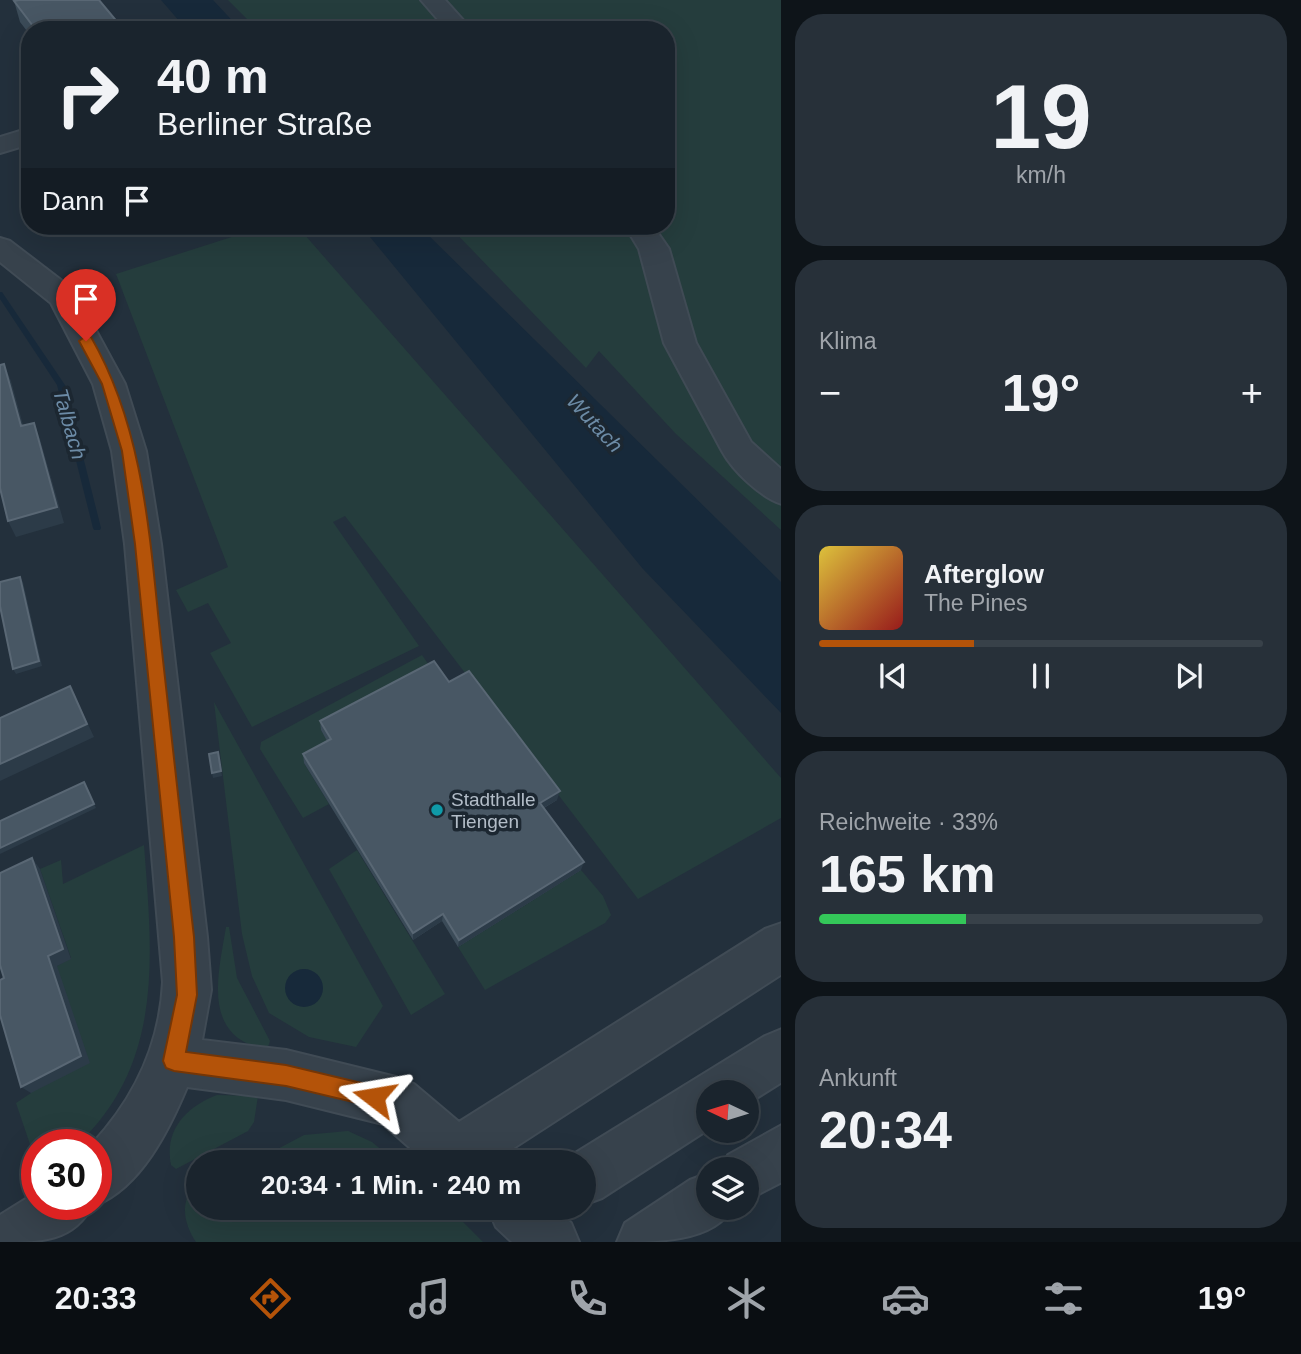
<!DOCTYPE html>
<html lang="de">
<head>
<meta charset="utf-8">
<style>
	:root { --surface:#1a242d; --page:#273039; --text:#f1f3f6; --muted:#9fa4aa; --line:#384149; --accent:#b45309 }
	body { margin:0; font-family:Helvetica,sans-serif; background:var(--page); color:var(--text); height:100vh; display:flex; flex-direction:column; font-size:26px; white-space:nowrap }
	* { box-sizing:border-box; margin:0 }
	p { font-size:23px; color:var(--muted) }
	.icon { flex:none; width:38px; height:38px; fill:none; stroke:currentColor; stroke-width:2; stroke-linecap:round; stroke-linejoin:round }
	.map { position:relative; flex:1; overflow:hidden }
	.drawer { display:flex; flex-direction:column; gap:14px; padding:14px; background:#0e1419; width:520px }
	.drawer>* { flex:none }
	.hud { position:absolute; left:21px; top:21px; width:654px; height:214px; border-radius:28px; box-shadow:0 7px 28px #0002,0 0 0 2px var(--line); background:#1a242d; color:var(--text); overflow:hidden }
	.needle { width:46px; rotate:274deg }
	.controls { position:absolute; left:696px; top:1080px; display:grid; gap:14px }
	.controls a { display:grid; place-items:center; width:63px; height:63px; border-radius:50%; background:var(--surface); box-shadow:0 7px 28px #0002,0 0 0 2px var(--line); font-size:35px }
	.speed { position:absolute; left:21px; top:1129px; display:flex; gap:14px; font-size:35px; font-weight:700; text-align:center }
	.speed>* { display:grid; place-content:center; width:91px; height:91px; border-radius:50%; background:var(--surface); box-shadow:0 7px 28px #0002,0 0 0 2px var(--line); line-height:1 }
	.speed .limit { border:10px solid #d22; background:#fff; color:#111 }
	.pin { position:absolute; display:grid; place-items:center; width:60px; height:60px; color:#fff; margin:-72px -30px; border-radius:50% 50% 50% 0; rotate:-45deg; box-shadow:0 0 7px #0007 }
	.pin .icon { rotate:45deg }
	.me { position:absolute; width:77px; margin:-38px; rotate:284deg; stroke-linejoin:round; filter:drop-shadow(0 0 5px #0008) }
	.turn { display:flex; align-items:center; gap:24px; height:147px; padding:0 21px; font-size:32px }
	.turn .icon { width:91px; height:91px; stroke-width:2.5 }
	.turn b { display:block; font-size:49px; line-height:60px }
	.then { display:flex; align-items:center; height:66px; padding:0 21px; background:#0003; gap:14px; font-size:26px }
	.big { font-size:52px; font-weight:700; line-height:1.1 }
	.drawer .widget { flex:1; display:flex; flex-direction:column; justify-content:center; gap:10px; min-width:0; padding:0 24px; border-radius:28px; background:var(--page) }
	.drawer .dial { align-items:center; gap:0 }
	.dial b { font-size:91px; line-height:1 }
	.song { display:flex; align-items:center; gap:21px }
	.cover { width:84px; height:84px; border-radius:10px; background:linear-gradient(135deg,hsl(50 70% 55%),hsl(0 70% 35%)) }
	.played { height:7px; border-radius:4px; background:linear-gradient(90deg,var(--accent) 35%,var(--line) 35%) }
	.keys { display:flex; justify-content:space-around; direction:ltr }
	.heat { display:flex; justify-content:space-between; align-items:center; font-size:38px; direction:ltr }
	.charge { height:10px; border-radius:5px; background:linear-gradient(90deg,#34c759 33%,var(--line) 0) }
	.trip { position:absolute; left:186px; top:1150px; width:410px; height:70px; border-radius:35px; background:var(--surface); box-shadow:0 7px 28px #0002,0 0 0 2px var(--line); font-weight:700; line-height:70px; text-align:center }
	.tabs { display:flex; height:112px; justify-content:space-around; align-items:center; background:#0a0e12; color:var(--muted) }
	.tabs .icon { width:49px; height:49px }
	.tabs .active { color:var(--accent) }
	.tabs b { font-size:32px; color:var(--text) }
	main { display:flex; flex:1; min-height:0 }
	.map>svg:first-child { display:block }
	.green { fill:#253d3d }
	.water { fill:#17293a }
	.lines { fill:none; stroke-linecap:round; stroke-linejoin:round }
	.stream { fill:#17293a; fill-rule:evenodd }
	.minor-casing { stroke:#404b55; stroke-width:4 }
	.minor { fill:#37424c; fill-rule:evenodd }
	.wall { fill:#3b4b58 }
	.shaded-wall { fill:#2c3b48 }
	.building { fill:#485764; stroke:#596774; stroke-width:2 }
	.route { fill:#b45309; stroke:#753606; stroke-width:2 }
	.culture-dot { fill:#0f9aa8; stroke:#1c2731; stroke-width:2.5 }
	.labels { text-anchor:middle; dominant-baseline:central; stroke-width:7; stroke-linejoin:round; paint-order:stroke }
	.poi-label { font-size:19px; fill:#b3bdc8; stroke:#1c2731; text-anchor:start }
	.water-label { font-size:21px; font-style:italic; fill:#6c8ba6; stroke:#1c2731 }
</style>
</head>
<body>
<main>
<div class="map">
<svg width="782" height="1242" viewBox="0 0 782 1242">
	<rect width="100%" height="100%" fill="#23303c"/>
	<!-- green -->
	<path class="green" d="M228 0H781V530L676 434 599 351 586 368 449 226H667V30H258Z
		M266 226H297L781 778V818L638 899 345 516 333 522 419 646 252 727 210 653 231 643 208 603 188 612 176 590 228 567 116 274Z
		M422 655 433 671 321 730 332 748 304 763 329 804 303 818 260 749 261 742Z
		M214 702 383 1006 356 1047 309 1037 269 1013 252 976 242 934Z
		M144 845C152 953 165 1062 78 1144H37V1165L16 1103 31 1093 57 966 71 958 40 869 61 860 63 884Z
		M357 850 445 994 411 1015 329 869Z
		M581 870 603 896 611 915 605 923 485 990 458 947Z
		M226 927H229L237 978 270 1041 267 1050C201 1037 218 976 226 927Z
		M217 1095 258 1096 254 1122 248 1131 176 1169 171 1165C164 1130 186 1107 217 1095Z
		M348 1131 372 1142 396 1162H239L270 1153 304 1135Z
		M198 1185V1208H449L483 1242H196C184 1225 178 1198 198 1185Z"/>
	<!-- water -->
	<path class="water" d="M161 0H213L241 30H187Z
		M361 226H419L781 582V713L643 569Z
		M285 988a19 19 0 1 1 38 0a19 19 0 1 1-38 0Z"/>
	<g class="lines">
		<!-- stream -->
		<path class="stream" d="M0 292H2L65 385 101 528 100 530H94L93 528 57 385 0 299Z"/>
		<defs>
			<path id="minor" d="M421 0H445L472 30H447Z
				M30 128V144L0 153V137Z
				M625 226H653L669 249 696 343 751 442 782 470V504C760 497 733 471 722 451L664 343 639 249Z
				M0 238 10 241 74 290 125 384 146 451 161 544 207 937 211 990 202 1040 286 1050 396 1077 414 1084 459 1122 765 929 782 923V974L492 1162H426L383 1124 286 1100 187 1087C169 1130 141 1187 96 1205L93 1204H96V1144H92C134 1099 160 1044 163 982L125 544 112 451 93 384 51 303 0 262Z
				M782 1029V1082L747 1104V1092H709V1129L602 1198 583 1205V1162L564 1160 765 1036Z
				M782 1125V1182L747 1200V1169H723L728 1155Z
				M709 1173V1208H732C714 1242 655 1242 617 1242L625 1223 690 1180Z
				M37 1192V1204H93C74 1242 41 1242 0 1242V1215Z
				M488 1208H554L571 1223 579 1242H512L496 1227Z"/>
		</defs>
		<!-- minor casing -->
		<use href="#minor" class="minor-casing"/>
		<!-- minor -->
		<use href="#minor" class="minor"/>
	</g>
	<!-- wall -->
	<path class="wall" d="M14 1 124 30H30V35L20 22Z
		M449 682 557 800 544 808 581 870 458 947 442 921 413 940 304 763 303 754 327 741 321 730 320 721Z"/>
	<!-- shaded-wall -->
	<path class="shaded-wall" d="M4 364 11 381 28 443 21 426Z
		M34 423 40 439 64 523 16 537 8 521Z
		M20 577 23 582 42 666 16 674 13 669Z
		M70 686 94 737 0 781V764Z
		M218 752 222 776 213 778 212 773Z
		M84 782 96 808 0 854V848Z
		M560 791 557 800 538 811 540 803Z
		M32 858 40 869 71 959 57 966 90 1063 31 1093 21 1087 48 956Z
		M584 862 581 870 458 947 459 940Z
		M443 914 442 921 413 940V933Z"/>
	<!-- building -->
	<path class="building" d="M19 0H99L124 30H36L14 1Z
		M4 364 21 426 34 423 57 507 8 521 0 488V365Z
		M20 577 39 661 13 669 0 606V582Z
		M434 661 449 682 469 671 560 791 540 803 584 862 459 940 443 914 413 933 303 754 331 739 320 721Z
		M70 686 87 724 0 764V718Z
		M218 752 221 771 212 773 209 754Z
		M84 782 94 804 0 848V821Z
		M32 858 63 949 48 956 81 1056 21 1087 0 1015V980L4 978 0 965V873Z"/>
	<!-- route -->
	<path class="route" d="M86 336 91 337C146 432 150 545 162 651 173 747 183 842 194 937L197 995 186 1052 286 1065 374 1086 381 1089 384 1097 381 1104 374 1107 286 1086 174 1071 166 1068 163 1061 177 995 174 937 135 544 122 451 102 384 79 341Z"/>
	<!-- markers -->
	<circle class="culture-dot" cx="437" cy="810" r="7"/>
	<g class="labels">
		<!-- poi labels -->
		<g class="poi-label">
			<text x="451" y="799">Stadthalle<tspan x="451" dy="22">Tiengen</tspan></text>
		</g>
		<!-- water labels -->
		<g class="water-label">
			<text transform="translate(595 423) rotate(47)">Wutach</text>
			<text transform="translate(70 424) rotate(74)">Talbach</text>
		</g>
	</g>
</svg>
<div class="controls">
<a><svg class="needle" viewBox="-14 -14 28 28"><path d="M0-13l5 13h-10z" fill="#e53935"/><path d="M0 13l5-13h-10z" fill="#9fa4aa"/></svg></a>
<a><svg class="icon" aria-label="layers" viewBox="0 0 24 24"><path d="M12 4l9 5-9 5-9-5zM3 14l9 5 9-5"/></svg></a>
</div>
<div class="speed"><div class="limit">30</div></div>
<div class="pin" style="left:86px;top:341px;background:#d93025"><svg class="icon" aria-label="arrive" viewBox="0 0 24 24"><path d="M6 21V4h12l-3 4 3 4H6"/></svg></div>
<svg class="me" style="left:374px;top:1097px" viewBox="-20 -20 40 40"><path d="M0-17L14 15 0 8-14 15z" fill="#b45309" stroke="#fff" stroke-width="4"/></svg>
<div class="trip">20:34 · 1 Min. · 240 m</div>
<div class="hud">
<div class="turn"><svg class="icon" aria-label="right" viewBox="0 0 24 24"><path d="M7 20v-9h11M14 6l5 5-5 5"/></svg><div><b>40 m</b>Berliner Straße</div></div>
<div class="then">Dann<svg class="icon" aria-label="arrive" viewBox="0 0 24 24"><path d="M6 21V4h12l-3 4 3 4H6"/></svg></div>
</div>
</div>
<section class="drawer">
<div class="widget dial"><b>19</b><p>km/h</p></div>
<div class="widget"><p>Klima</p>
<div class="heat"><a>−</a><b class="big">19°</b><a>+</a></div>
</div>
<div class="widget">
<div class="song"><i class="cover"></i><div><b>Afterglow</b><p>The Pines</p></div></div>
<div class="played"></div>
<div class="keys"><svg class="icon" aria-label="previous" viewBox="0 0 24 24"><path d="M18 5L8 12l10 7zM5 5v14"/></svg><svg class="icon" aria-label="pause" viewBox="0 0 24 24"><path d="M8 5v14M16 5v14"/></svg><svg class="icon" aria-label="next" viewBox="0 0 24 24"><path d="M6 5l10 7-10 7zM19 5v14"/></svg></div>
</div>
<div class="widget"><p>Reichweite · 33%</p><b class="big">165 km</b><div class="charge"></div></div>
<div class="widget"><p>Ankunft</p><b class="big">20:34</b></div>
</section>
</main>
<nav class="tabs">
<b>20:33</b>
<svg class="icon active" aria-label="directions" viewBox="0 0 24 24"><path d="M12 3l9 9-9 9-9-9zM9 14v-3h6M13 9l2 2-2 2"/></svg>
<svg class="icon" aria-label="music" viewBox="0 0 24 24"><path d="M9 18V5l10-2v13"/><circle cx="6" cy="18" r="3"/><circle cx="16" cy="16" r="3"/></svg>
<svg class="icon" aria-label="phone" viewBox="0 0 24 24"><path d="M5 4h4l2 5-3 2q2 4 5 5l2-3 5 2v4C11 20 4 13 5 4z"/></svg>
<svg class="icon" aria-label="climate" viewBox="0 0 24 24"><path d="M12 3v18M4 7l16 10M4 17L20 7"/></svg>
<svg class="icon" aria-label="car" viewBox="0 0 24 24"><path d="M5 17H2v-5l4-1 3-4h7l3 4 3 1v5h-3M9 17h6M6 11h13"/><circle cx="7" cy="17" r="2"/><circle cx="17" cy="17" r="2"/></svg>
<svg class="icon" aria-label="filters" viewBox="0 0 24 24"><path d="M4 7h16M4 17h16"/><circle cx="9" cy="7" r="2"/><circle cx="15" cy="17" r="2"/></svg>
<b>19°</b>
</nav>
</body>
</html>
